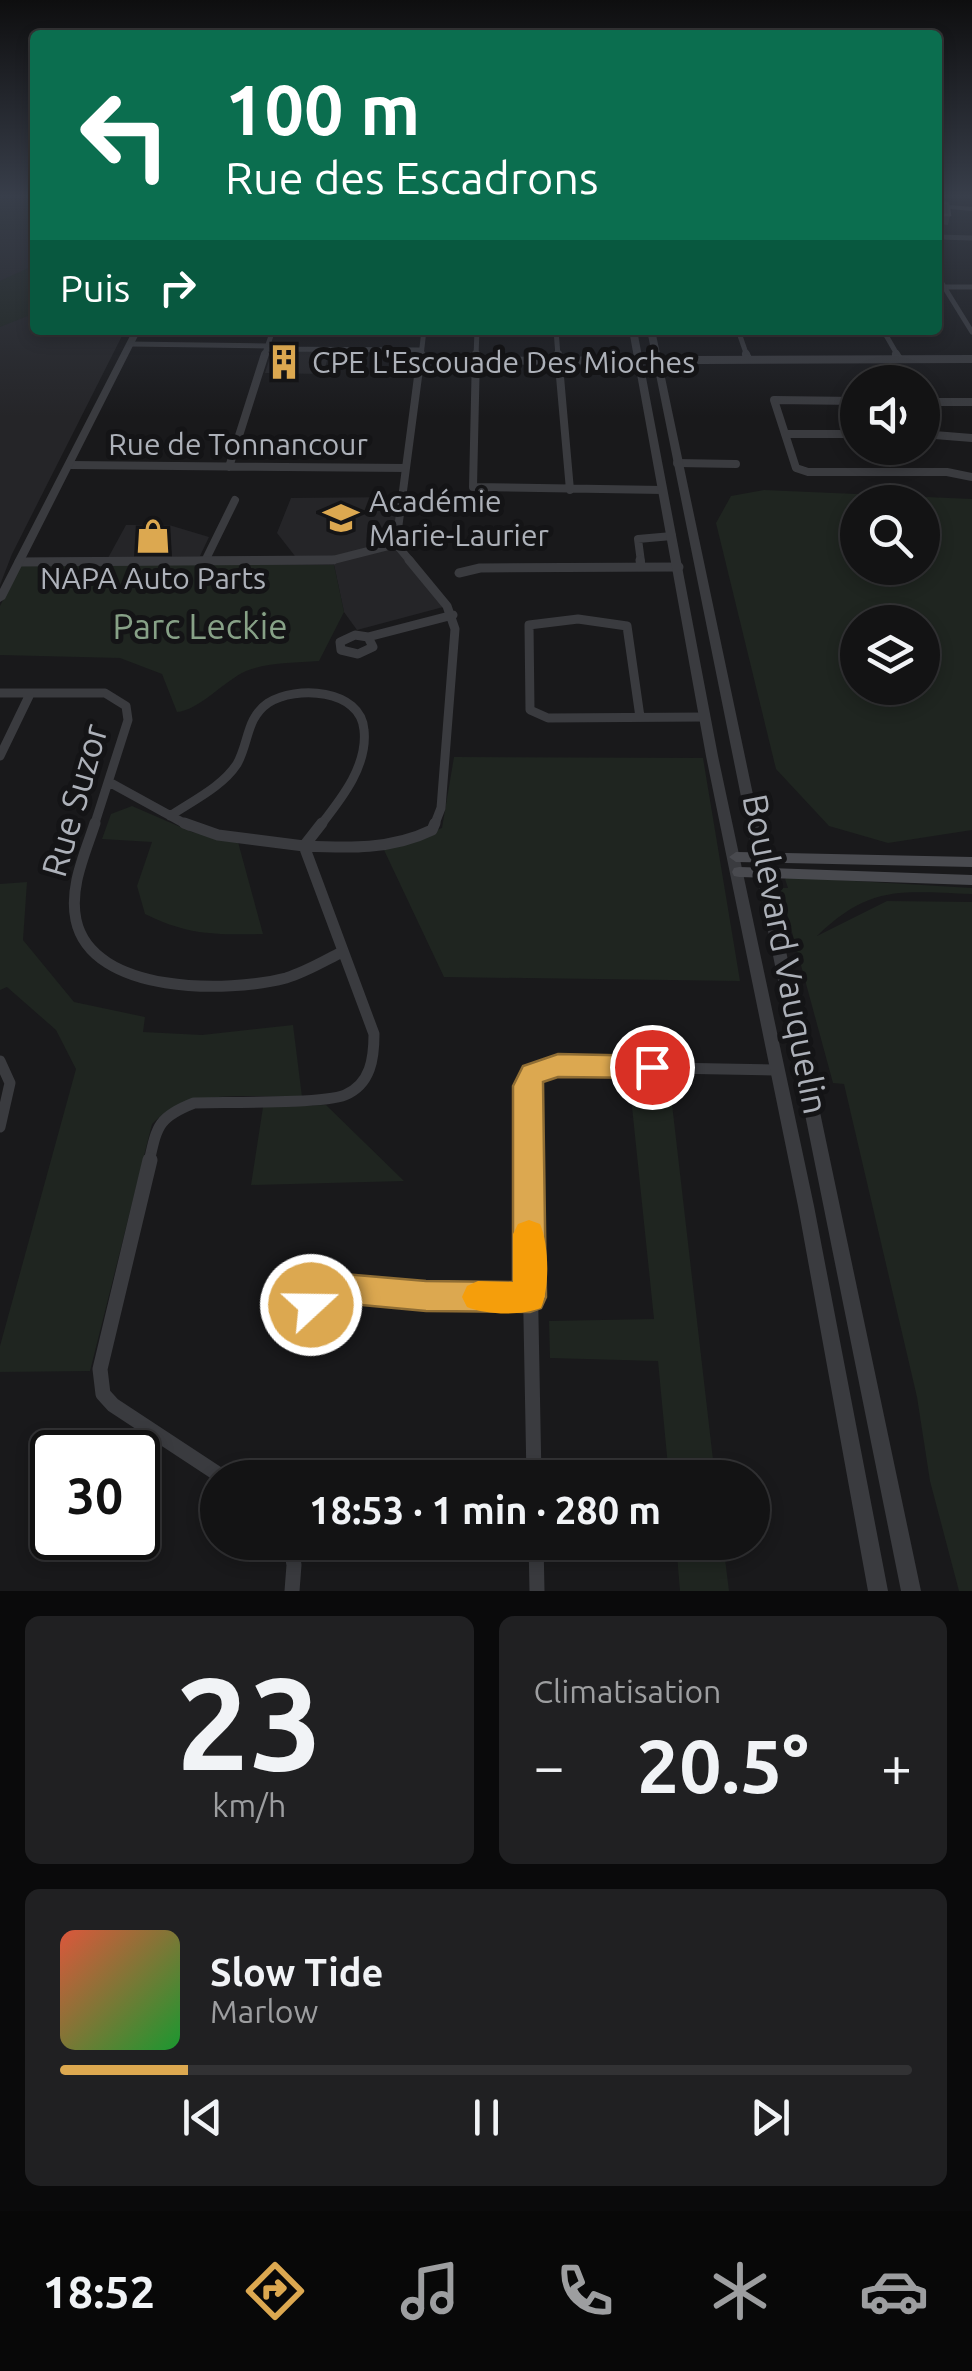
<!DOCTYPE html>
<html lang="fr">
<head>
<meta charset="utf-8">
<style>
	:root { --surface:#131314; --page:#202022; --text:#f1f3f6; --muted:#9d9ea0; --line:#323234; --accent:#dca850 }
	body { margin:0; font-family:Ubuntu,sans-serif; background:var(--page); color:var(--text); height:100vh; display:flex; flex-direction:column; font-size:38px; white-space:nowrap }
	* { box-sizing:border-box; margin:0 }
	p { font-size:32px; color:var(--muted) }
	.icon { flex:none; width:55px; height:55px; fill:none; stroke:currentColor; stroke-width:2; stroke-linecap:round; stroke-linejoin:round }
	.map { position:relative; height:1591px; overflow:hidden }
	.sheet { display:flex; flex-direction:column; gap:25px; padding:25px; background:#0a0a0b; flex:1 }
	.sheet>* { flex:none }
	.banner { position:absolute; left:30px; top:30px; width:912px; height:305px; border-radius:10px; box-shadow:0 5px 15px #0003,0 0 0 2px var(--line); background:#0b6e4f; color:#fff; overflow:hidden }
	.buttons { position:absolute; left:840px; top:365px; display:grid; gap:20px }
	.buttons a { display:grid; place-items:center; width:100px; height:100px; border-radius:50%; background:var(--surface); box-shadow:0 5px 15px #0003,0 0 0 2px var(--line); font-size:50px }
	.speed { position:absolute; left:30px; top:1430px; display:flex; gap:20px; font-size:50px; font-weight:700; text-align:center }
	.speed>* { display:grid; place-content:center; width:130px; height:130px; border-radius:50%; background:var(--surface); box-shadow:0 5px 15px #0003,0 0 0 2px var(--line); line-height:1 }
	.speed .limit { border:5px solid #111; border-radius:15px; background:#fff; color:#111 }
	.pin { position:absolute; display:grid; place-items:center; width:85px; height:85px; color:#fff; margin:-42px; border:5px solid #fff; border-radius:50%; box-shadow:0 2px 10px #0007 }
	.me { position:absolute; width:110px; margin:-55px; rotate:69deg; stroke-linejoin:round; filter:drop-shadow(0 0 8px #0008) }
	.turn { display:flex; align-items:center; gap:35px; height:210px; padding:0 30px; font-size:45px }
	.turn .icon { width:130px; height:130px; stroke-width:2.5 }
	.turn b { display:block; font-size:70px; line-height:85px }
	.then { display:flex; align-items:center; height:95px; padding:0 30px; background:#0003; gap:20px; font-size:38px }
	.big { font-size:75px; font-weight:700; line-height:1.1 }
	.sheet .card { flex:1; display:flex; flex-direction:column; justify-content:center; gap:15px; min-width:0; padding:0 35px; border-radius:15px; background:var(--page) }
	.sheet .dial { align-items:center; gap:0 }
	.dial b { font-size:130px; line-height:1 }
	.song { display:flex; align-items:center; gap:30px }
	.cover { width:120px; height:120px; border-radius:15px; background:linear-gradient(135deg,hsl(10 70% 55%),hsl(130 70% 35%)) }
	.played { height:10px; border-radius:5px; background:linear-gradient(90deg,var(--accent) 15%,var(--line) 15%) }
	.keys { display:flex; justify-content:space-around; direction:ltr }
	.heat { display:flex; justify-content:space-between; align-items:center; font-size:55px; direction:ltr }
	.sheet .tiles { flex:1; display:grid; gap:25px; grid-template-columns:1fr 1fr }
	.card:last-child { grid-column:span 2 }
	.trip { position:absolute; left:200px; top:1460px; width:570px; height:100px; border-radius:50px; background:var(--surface); box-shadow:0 5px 15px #0003,0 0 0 2px var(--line); font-weight:700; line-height:100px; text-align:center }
	.tab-bar { display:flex; height:160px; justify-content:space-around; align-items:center; background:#080808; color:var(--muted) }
	.tab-bar .icon { width:70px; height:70px }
	.tab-bar .active { color:var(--accent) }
	.tab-bar b { font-size:45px; color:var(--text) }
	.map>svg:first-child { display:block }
	.built { fill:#252528 }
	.green { fill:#1f2520; fill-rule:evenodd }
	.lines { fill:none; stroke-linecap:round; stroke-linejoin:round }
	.minor-far4 { stroke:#3a3b3f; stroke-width:5 }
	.minor-far3 { stroke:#3a3b3f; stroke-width:8 }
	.minor-far2 { stroke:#3a3b3f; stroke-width:9 }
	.minor-far1 { stroke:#3a3b3f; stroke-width:11 }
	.minor { stroke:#3a3b3f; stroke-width:15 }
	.tertiary { fill:#3a3b3f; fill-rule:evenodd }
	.secondary { fill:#494a4f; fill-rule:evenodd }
	.wall { fill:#353538 }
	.building { fill:#424346; stroke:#535458; stroke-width:2.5 }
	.route { fill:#dca850; stroke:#8f6d34; stroke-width:2.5 }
	.slow { fill:#f59e0b }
	.labels { text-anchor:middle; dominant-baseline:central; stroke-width:10; stroke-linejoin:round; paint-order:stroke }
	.far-poi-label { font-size:30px; fill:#adb1b9; stroke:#141416; text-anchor:start }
	.far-street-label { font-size:30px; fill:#adb1b9; stroke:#141416 }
	.park-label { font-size:35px; fill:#87a187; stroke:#141416 }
	.street-label { font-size:35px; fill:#adb1b9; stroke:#141416 }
</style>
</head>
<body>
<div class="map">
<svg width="972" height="1591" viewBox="0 0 972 1591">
	<rect width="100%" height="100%" fill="#19191b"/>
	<!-- built -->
	<path class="built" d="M0 194H35V330H125L12 554 0 585Z
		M272 351H330L323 374 265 373Z
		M403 497 397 544 447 606 357 630 344 612 333 560H298L277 533 291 498Z
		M126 525H169L209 537 200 556 108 558Z"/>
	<!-- green -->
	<path class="green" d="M0 194H35V230H0Z
		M35 265V313L0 327V281Z
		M764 490 972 499V830L888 843 829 826 776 769 716 523 731 496ZM858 502H922V568H858ZM858 622H922V688H858Z
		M20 565H334L344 612 319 661C295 663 269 662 246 671 224 681 198 711 177 712L162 674 120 658 0 655V606Z
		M454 757 703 758 740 981 444 977 384 850 442 828Z
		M132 806 192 832 238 842 263 934C216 935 187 935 145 914L137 886 152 842 102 839 111 814Z
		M788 877 972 888V894C901 892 871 884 817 936L887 901 972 902V1591H959L930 1481 917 1397 844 1084 833 1083 780 888H788L785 879Z
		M27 882 23 940 74 1002 145 1017 143 1032 202 1035 293 1025 302 1097C253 1098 189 1086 152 1124L90 1371 0 1372V1346L76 1069 56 1030 7 987 0 990V884Z
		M629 1078H669L715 1477H669L658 1361 550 1358 549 1321 654 1319Z
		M326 1105 404 1181 251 1185 263 1107Z
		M676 1543H723L729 1591H680Z"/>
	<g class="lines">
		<!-- minor-far4 -->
		<path class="minor-far4" d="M938 237 972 238
			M938 277 972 332
			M944 287H972
			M556 330 558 356
			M738 330 747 356
			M883 330 898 356
			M131 344 267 346
			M267 349 421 350
			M264 356 273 330
			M421 356 424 330
			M476 356 477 330"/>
		<!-- minor-far3 -->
		<path class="minor-far3" d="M476 354 473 487 663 490
			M558 354 570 490
			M746 354 748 359
			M896 354 899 359
			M476 361 972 359
			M858 401 774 400 796 468 808 472H947L972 477
			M922 402H972
			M785 434H858
			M922 434 972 438
			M677 463 736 464
			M70 465 406 468
			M229 467 265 354
			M205 561 235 500
			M19 562 333 560 396 544
			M411 562 396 544 421 354
			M641 562 638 539 672 536"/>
		<!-- minor-far2 -->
		<path class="minor-far2" d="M409 560 447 606 455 629 441 808 434 826
			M640 560 641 566
			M19 562 333 560
			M459 573 480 568 679 567
			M355 635 368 637 373 647 358 654 341 650 340 642Z
			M368 637 453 615
			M0 693H105L126 706 128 720 94 826
			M640 717 627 626 578 619 529 625 530 710 548 718 705 717
			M0 756 30 694
			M109 782 189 826
			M170 816C192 801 222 787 237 764 249 743 246 718 268 703 296 685 361 689 364 730 368 766 341 799 320 826"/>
		<!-- minor-far1 -->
		<path class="minor-far1" d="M95 823C85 854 69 887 76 920 92 995 229 993 286 978 306 972 324 961 342 952
			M304 846 322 823
			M304 846C348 848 391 850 432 830L435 823
			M0 1061 10 1083 0 1127
			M149 1162C157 1126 158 1117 194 1103 225 1102 323 1104 345 1095 371 1084 374 1058 374 1034L304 846 218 835 184 823
			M528 1162 527 1086 533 1074 558 1066 775 1070"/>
		<!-- minor -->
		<path class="minor" d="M150 1160 100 1369 103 1394 113 1405 224 1478
			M528 1160 534 1478
			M299 1285a22 22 0 1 1 44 0a22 22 0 1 1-44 0Z
			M344 1289 426 1296 529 1297
			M290 1542 294 1565 292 1591
			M536 1542 537 1591"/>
		<!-- tertiary -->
		<path class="tertiary" d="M133 330H141L5 599 0 602V589Z
			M629 330H637L718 756 814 1206 888 1591H868L798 1206 706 756Z
			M647 330H655L921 1591H901Z"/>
		<!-- secondary -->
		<path class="secondary" d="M938 204 972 207V211L938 208Z
			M736 852 972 857V867L736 862 729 857Z
			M739 867 972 875V885L739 877 734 876 732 872 734 868Z"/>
	</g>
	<!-- wall -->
	<path class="wall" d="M938 202 950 215 948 225 938 224Z
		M292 350V355L289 365H277L276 359Z"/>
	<!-- building -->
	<path class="building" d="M938 202 948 203 950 215H938Z
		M280 350H292L288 359H276Z"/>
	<!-- sky -->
	<linearGradient id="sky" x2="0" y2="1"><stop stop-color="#0e0e0f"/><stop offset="0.47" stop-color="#383e4a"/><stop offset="1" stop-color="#383e4a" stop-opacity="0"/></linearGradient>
	<rect width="972" height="417" fill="url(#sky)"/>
	<!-- route -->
	<path class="route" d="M558 1054 652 1056 662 1059 666 1067 662 1075 652 1078 558 1077 543 1082 546 1297 541 1308 530 1312 426 1311 351 1304C337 1320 319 1323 299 1316L295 1305 299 1294 323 1289 332 1278 344 1274 426 1281 513 1282V1086L523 1066Z"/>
	<!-- slow -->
	<path class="slow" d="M529 1220 540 1224C549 1244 550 1287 541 1308 520 1316 487 1315 467 1307L462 1297 467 1286 478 1281 513 1282V1234L518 1224Z"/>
	<!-- icons -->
	<defs>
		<symbol id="building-bare" viewBox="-9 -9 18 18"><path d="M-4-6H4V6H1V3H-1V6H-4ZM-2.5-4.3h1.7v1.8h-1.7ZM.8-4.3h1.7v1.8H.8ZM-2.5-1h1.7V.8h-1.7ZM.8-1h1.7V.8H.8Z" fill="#dca850" stroke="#141416" stroke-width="2.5" paint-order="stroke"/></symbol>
		<symbol id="school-bare" viewBox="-9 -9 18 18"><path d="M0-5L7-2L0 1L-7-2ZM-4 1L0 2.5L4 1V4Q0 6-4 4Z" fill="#dca850" stroke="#141416" stroke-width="2.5" paint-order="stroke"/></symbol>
		<symbol id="shop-bare" viewBox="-9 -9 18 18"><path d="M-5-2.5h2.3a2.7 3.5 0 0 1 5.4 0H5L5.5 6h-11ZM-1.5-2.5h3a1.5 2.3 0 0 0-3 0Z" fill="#dca850" stroke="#141416" stroke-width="2.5" paint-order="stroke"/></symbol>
	</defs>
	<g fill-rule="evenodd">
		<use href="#building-bare" x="259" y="337" width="50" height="50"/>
		<use href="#school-bare" x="316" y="493" width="50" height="50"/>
		<use href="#shop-bare" x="128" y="511" width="50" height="50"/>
	</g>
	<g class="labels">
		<!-- far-poi labels -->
		<g class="far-poi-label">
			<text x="312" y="362">CPE L'Escouade Des Mioches</text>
			<text x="369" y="501">Académie<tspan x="369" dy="34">Marie-Laurier</tspan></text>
			<text x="153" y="578" text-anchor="middle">NAPA Auto Parts</text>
		</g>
		<!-- far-street labels -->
		<g class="far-street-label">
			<text x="238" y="444">Rue de Tonnancour</text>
		</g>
		<!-- park labels -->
		<g class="park-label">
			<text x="200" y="626">Parc Leckie</text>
		</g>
		<!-- street labels -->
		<g class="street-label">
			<text transform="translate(74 800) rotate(-74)">Rue Suzor</text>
			<text transform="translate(786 954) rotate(79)">Boulevard Vauquelin</text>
		</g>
	</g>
</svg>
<div class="buttons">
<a><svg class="icon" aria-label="sound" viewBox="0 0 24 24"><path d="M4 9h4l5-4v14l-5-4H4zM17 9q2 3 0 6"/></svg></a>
<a><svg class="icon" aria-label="search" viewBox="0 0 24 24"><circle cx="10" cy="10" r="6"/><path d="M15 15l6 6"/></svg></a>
<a><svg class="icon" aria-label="layers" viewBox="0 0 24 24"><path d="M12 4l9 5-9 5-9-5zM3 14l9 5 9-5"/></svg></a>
</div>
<div class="speed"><div class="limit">30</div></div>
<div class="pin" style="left:652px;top:1067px;background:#d93025"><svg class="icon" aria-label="arrive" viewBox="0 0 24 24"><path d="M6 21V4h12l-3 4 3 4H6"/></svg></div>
<svg class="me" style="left:311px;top:1305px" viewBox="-20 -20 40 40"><circle r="17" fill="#dca850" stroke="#fff" stroke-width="3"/><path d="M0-11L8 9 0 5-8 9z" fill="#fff"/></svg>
<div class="trip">18:53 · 1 min · 280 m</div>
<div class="banner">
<div class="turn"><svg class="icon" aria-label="left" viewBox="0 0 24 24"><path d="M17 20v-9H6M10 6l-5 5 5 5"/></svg><div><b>100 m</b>Rue des Escadrons</div></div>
<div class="then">Puis<svg class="icon" aria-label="right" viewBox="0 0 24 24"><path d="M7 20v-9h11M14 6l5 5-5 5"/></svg></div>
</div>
</div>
<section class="sheet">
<div class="tiles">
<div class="card dial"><b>23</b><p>km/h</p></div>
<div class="card"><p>Climatisation</p>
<div class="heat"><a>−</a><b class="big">20.5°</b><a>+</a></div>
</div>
<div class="card">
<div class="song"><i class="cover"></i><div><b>Slow Tide</b><p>Marlow</p></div></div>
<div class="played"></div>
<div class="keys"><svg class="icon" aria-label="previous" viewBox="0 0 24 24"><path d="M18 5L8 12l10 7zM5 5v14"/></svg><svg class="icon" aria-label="pause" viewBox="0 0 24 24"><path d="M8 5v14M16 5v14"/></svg><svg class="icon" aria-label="next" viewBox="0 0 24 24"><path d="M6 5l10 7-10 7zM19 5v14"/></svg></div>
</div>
</div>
</section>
<nav class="tab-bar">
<b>18:52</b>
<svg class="icon active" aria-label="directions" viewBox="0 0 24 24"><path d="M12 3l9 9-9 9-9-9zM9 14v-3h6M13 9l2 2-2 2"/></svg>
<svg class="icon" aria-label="music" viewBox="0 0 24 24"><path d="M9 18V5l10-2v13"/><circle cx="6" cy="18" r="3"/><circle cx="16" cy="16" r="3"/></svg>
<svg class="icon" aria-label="phone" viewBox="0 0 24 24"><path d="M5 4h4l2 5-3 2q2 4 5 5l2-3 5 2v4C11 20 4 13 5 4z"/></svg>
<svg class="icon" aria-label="climate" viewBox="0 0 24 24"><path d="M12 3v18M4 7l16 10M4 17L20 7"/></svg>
<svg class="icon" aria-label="car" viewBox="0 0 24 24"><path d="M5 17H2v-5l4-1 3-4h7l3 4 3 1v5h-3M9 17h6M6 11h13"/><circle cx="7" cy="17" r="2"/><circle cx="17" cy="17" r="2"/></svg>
</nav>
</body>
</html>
